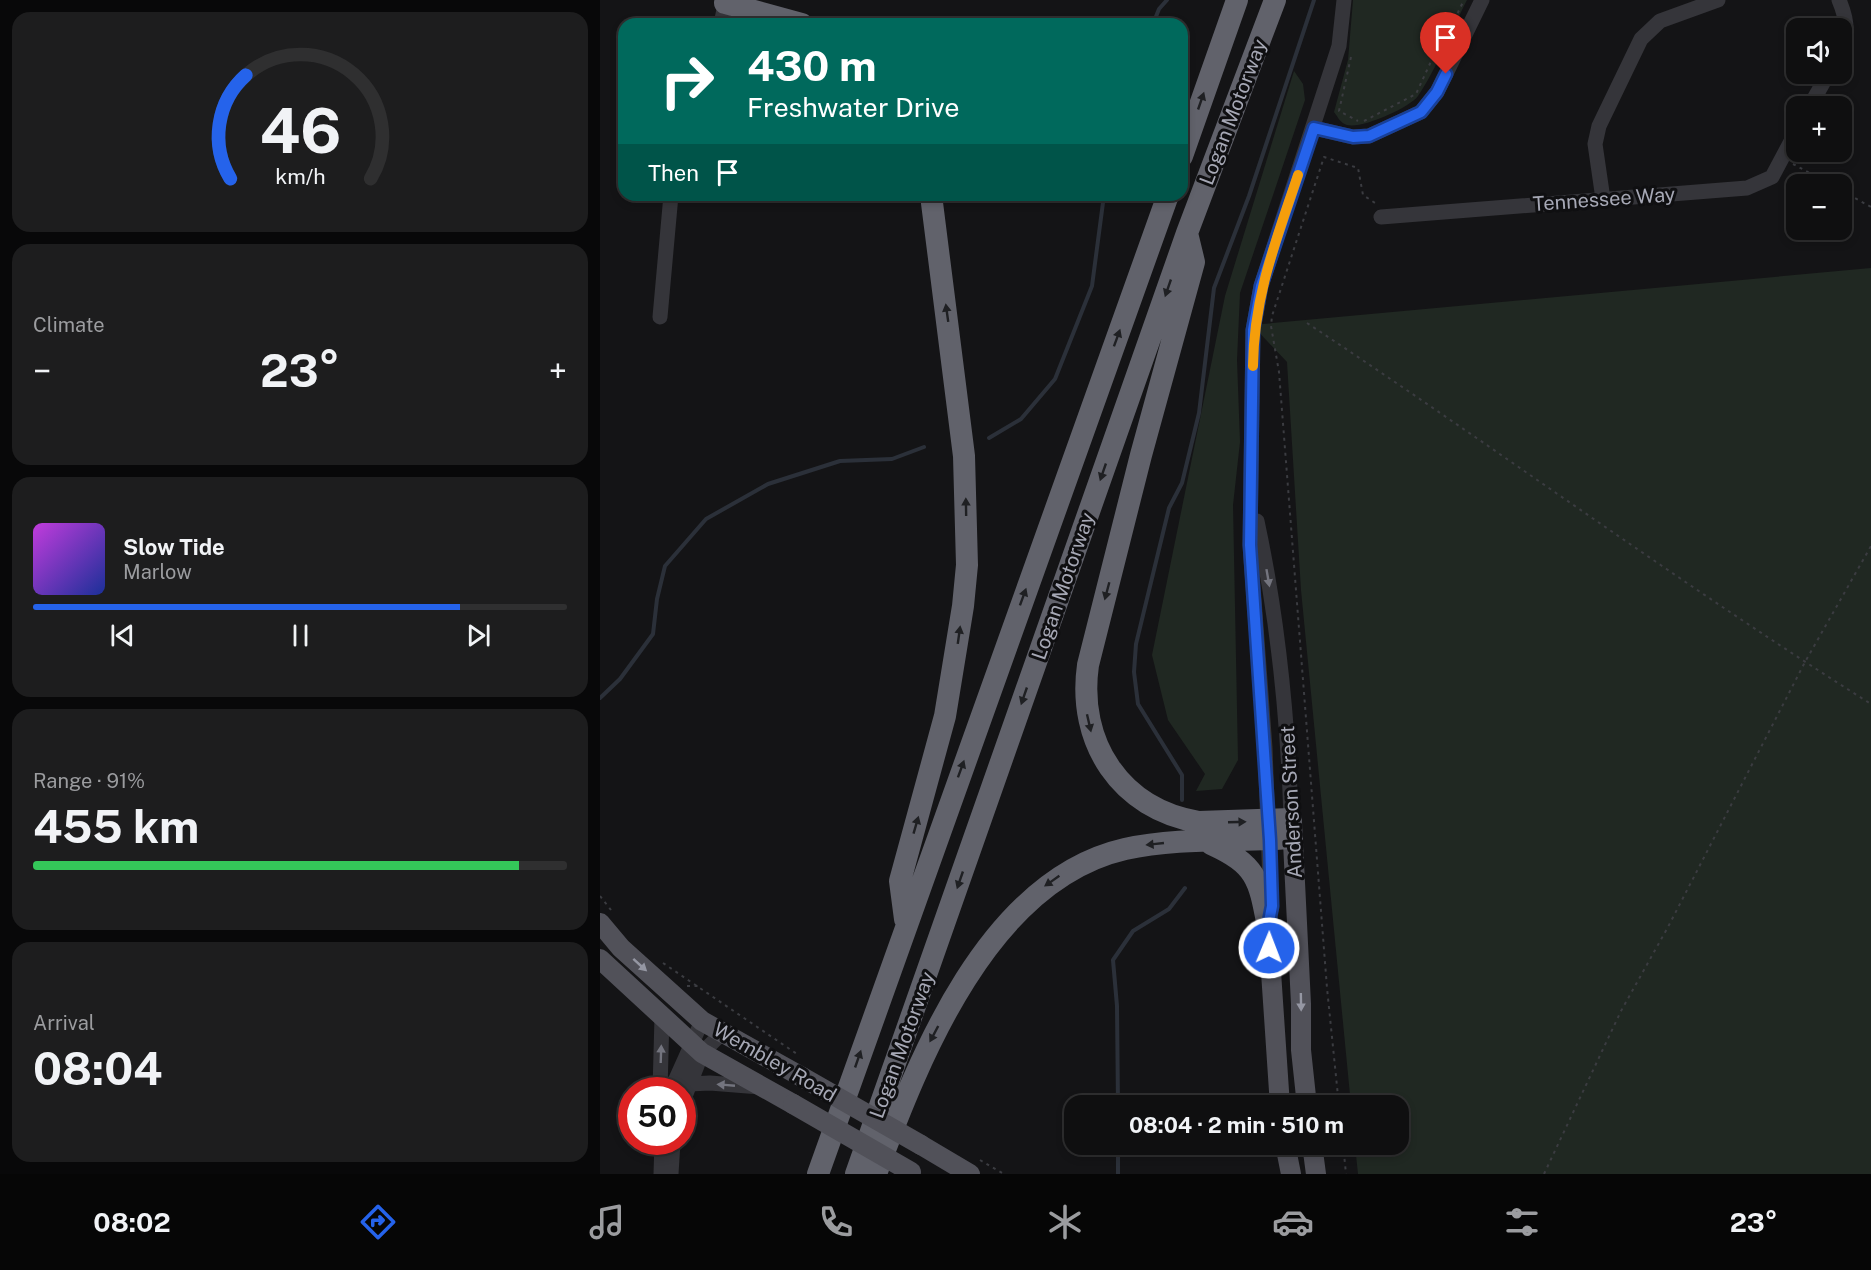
<!DOCTYPE html>
<html lang="en">
<head>
<meta charset="utf-8">
<style>
	:root { --surface:#0f0f10; --page:#1d1d1e; --text:#f1f3f6; --muted:#9b9c9f; --line:#2f2f30; --accent:#2563eb }
	body { margin:0; font-family:"Public Sans",sans-serif; background:var(--page); color:var(--text); height:100vh; display:flex; flex-direction:column; font-size:22px; white-space:nowrap }
	* { box-sizing:border-box; margin:0 }
	p { font-size:20px; color:var(--muted) }
	.icon { flex:none; width:33px; height:33px; fill:none; stroke:currentColor; stroke-width:2; stroke-linecap:round; stroke-linejoin:round }
	.map { position:relative; flex:1; overflow:hidden }
	.details { display:flex; flex-direction:column; gap:12px; padding:12px; background:#080809; width:600px }
	.details>* { flex:none }
	.guide { position:absolute; left:18px; top:18px; width:570px; height:183px; border-radius:18px; box-shadow:0 3px 9px #0003,0 0 0 2px var(--line); background:#00695c; color:#fff; overflow:hidden }
	.controls { position:absolute; left:1186px; top:18px; display:grid; gap:12px }
	.controls a { display:grid; place-items:center; width:66px; height:66px; border-radius:12px; background:var(--surface); box-shadow:0 3px 9px #0003,0 0 0 2px var(--line); font-size:30px }
	.speed { position:absolute; left:18px; top:1077px; display:flex; gap:12px; font-size:30px; font-weight:700; text-align:center }
	.speed>* { display:grid; place-content:center; width:78px; height:78px; border-radius:50%; background:var(--surface); box-shadow:0 3px 9px #0003,0 0 0 2px var(--line); line-height:1 }
	.speed .limit { border:9px solid #d22; background:#fff; color:#111 }
	.pin { position:absolute; display:grid; place-items:center; width:51px; height:51px; color:#fff; margin:-62px -26px; border-radius:50% 50% 50% 0; rotate:-45deg; box-shadow:0 0 6px #0007 }
	.pin .icon { rotate:45deg }
	.me { position:absolute; width:66px; margin:-33px; rotate:1deg; stroke-linejoin:round; filter:drop-shadow(0 0 4px #0008) }
	.turn { display:flex; align-items:center; gap:21px; height:126px; padding:0 30px; font-size:27px }
	.turn .icon { width:78px; height:78px; stroke-width:2.5 }
	.turn b { display:block; font-size:42px; line-height:51px }
	.then { display:flex; align-items:center; height:57px; padding:0 30px; background:#0003; gap:12px; font-size:22px }
	.big { font-size:45px; font-weight:700; line-height:1.1 }
	.details .widget { flex:1; display:flex; flex-direction:column; justify-content:center; gap:9px; min-width:0; padding:0 21px; border-radius:18px; background:var(--page) }
	.details .dial { align-items:center; gap:0 }
	.dial svg { height:156px; overflow:visible; fill:none; stroke:var(--line); stroke-width:7; stroke-linecap:round; text-anchor:middle }
	.dial text { fill:var(--text); stroke:none }
	.song { display:flex; align-items:center; gap:18px }
	.cover { width:72px; height:72px; border-radius:9px; background:linear-gradient(135deg,hsl(290 70% 55%),hsl(230 70% 35%)) }
	.played { height:6px; border-radius:3px; background:linear-gradient(90deg,var(--accent) 80%,var(--line) 80%) }
	.keys { display:flex; justify-content:space-around; direction:ltr }
	.heat { display:flex; justify-content:space-between; align-items:center; font-size:33px; direction:ltr }
	.charge { height:9px; border-radius:4px; background:linear-gradient(90deg,#34c759 91%,var(--line) 0) }
	.trip { position:absolute; left:464px; top:1095px; width:345px; height:60px; border-radius:18px; background:var(--surface); box-shadow:0 3px 9px #0003,0 0 0 2px var(--line); font-weight:700; line-height:60px; text-align:center }
	.menu { display:flex; height:96px; justify-content:space-around; align-items:center; background:#060606; color:var(--muted) }
	.menu .icon { width:42px; height:42px }
	.menu .on { color:var(--accent) }
	.menu b { font-size:27px; color:var(--text) }
	main { display:flex; flex:1; min-height:0 }
	.map>svg:first-child { display:block }
	.green { fill:#202822 }
	.lines { fill:none; stroke-linecap:round; stroke-linejoin:round }
	.stream { stroke:#2b3039; stroke-width:4 }
	.path { stroke:#3b3c41; stroke-width:2; stroke-dasharray:3 4.5; stroke-linecap:butt }
	.minor { stroke:#35353a; stroke-width:15 }
	.major { stroke:#515159; stroke-width:20 }
	.highway { stroke:#61626b; stroke-width:22 }
	.major-bridge { stroke:#515159; stroke-width:20 }
	.oneway { fill:#1f2023 }
	.oneway2 { fill:#73747e }
	.oneway3 { fill:#9597a3 }
	.route-casing { stroke:#184099; stroke-width:15 }
	.route { stroke:#2563eb; stroke-width:10 }
	.slow { stroke:#f59e0b; stroke-width:10 }
	.labels { text-anchor:middle; dominant-baseline:central; stroke-width:6; stroke-linejoin:round; paint-order:stroke }
	.street-label { font-size:20px; fill:#a6a8b5; stroke:#0f0f11 }
</style>
</head>
<body>
<main>
<section class="details">
<div class="widget dial"><svg viewBox="0 0 100 80">
<path d="M14 69A42 42 0 1 1 86 69"/>
<path d="M14 69A42 42 0 0 1 22 16" stroke="#2563eb"/>
<text x="50" y="56" font-size="32" font-weight="700">46</text>
<text x="50" y="72" font-size="11">km/h</text>
</svg></div>
<div class="widget"><p>Climate</p>
<div class="heat"><a>−</a><b class="big">23°</b><a>+</a></div>
</div>
<div class="widget">
<div class="song"><i class="cover"></i><div><b>Slow Tide</b><p>Marlow</p></div></div>
<div class="played"></div>
<div class="keys"><svg class="icon" aria-label="previous" viewBox="0 0 24 24"><path d="M18 5L8 12l10 7zM5 5v14"/></svg><svg class="icon" aria-label="pause" viewBox="0 0 24 24"><path d="M8 5v14M16 5v14"/></svg><svg class="icon" aria-label="next" viewBox="0 0 24 24"><path d="M6 5l10 7-10 7zM19 5v14"/></svg></div>
</div>
<div class="widget"><p>Range · 91%</p><b class="big">455 km</b><div class="charge"></div></div>
<div class="widget"><p>Arrival</p><b class="big">08:04</b></div>
</section>
<div class="map">
<svg width="1271" height="1174" viewBox="0 0 1271 1174">
	<rect width="100%" height="100%" fill="#141416"/>
	<!-- green -->
	<path class="green" d="M753 0H867C852 29 836 70 818 96 809 108 762 129 747 125 740 123 738 117 734 112L748 60Z
		M694 71 703 84 705 100 640 293 637 360 640 442 633 505 638 760 622 789 596 791 605 774 568 720 552 655 625 296Z
		M1271 268V1174H758L755 1145 798 1144V1106L751 1105 701 590 687 362 652 325Z"/>
	<g class="lines">
		<!-- stream -->
		<path class="stream" d="M553 24 559 9 567 0
			M389 438 421 419 455 379 492 286 504 195
			M0 698 20 679 53 634 57 599 65 566 106 519 168 484 240 461 292 459 324 447
			M582 800V775L538 704 534 672 536 644 569 508 582 483 599 413 614 288 649 196 714 0
			M518 1106 517 1006 513 960 533 931 569 909 585 888
			M518 1144V1174"/>
		<!-- path -->
		<path class="path" d="M751 57 739 111 758 121
			M764 121 816 94 839 44 846 37 864 0
			M1193 164 1230 184
			M1242 191 1271 207
			M707 323C896 448 1079 583 1271 704
			M0 896 11 910
			M63 963 197 1054
			M87 986H99
			M739 1106 727 988 679 372 671 326 672 316 724 157 758 168 763 195 778 205
			M743 1144 746 1174
			M380 1160 404 1174
			M944 1174 1021 1011 1068 927 1205 662 1271 546"/>
		<!-- minor -->
		<path class="minor" d="M1239 0C1245 14 1250 32 1242 47
			M121 24 126 0
			M1210 106 1228 74
			M714 128 753 137 769 136 821 112 837 92 882 0
			M1003 199 995 144 999 126 1041 39 1060 21 1118 0
			M781 217 1147 188 1172 177 1197 130
			M60 317 71 195
			M657 521C678 619 688 719 691 819
			M671 910 665 748 650 545 653 330 661 286 739 46 744 0
			M89 1084 110 1083 160 1087
			M60 1090 62 1017
			M71 1090 102 1021
			M82 1104 102 1053 122 1033
			M61 1174 62 1142
			M71 1174 73 1142"/>
		<!-- major -->
		<path class="major" d="M692 822 701 1004V1050L707 1106
			M0 923 21 948 102 1021 202 1077
			M668 927 680 1106
			M0 959 102 1053 193 1104
			M685 1144 691 1174
			M712 1144 716 1174
			M321 1145 370 1174"/>
		<!-- highway -->
		<path class="highway" d="M125 3 202 24
			M582 156 637 0
			M587 233 594 262 541 455 488 665C477 742 520 809 599 822L691 819
			M611 844C657 865 659 879 668 927
			M305 919 300 881 345 716 363 606 367 565 364 456 331 195
			M218 1174 568 195
			M256 1174 587 233 675 0
			M276 1174C319 1057 389 880 525 849 579 837 637 842 692 838"/>
		<!-- major-bridge -->
		<path class="major-bridge" d="M202 1077 321 1145
			M193 1104 311 1172"/>
	</g>
	<!-- one-way arrows -->
	<defs><path id="oneway-solid" d="M-6-.8H1V-3.2L6.5 0L1 3.2V.8H-6Z" transform="scale(1.5)"/></defs>
	<g class="oneway">
		<use href="#oneway-solid" transform="translate(601 101) rotate(-71)"/>
		<use href="#oneway-solid" transform="translate(568 288) rotate(109)"/>
		<use href="#oneway-solid" transform="translate(347 313) rotate(-98)"/>
		<use href="#oneway-solid" transform="translate(517 338) rotate(-70)"/>
		<use href="#oneway-solid" transform="translate(503 472) rotate(109)"/>
		<use href="#oneway-solid" transform="translate(366 507) rotate(-91)"/>
		<use href="#oneway-solid" transform="translate(507 591) rotate(105)"/>
		<use href="#oneway-solid" transform="translate(423 597) rotate(-70)"/>
		<use href="#oneway-solid" transform="translate(359 635) rotate(-82)"/>
		<use href="#oneway-solid" transform="translate(424 696) rotate(109)"/>
		<use href="#oneway-solid" transform="translate(489 723) rotate(77)"/>
		<use href="#oneway-solid" transform="translate(361 769) rotate(-70)"/>
		<use href="#oneway-solid" transform="translate(637 822) rotate(-2)"/>
		<use href="#oneway-solid" transform="translate(316 825) rotate(-74)"/>
		<use href="#oneway-solid" transform="translate(555 844) rotate(174)"/>
		<use href="#oneway-solid" transform="translate(360 880) rotate(109)"/>
		<use href="#oneway-solid" transform="translate(452 881) rotate(145)"/>
		<use href="#oneway-solid" transform="translate(334 1034) rotate(118)"/>
		<use href="#oneway-solid" transform="translate(258 1059) rotate(-71)"/>
	</g>
	<g class="oneway2">
		<use href="#oneway-solid" transform="translate(668 578) rotate(80)"/>
		<use href="#oneway-solid" transform="translate(61 1054) rotate(-88)"/>
		<use href="#oneway-solid" transform="translate(126 1085) rotate(-175)"/>
	</g>
	<g class="oneway3">
		<use href="#oneway-solid" transform="translate(40 965) rotate(42)"/>
		<use href="#oneway-solid" transform="translate(701 1002) rotate(89)"/>
	</g>
	<g class="lines">
		<defs>
			<path id="route" d="M669 948 668 927 672 906 670 840 650 545 653 330 661 286 714 128 753 137 769 136 821 112 837 92 846 74"/>
		</defs>
		<!-- route casing -->
		<use href="#route" class="route-casing"/>
		<!-- route -->
		<use href="#route" class="route"/>
		<!-- slow -->
		<path class="slow" d="M653 366C654 295 676 241 698 175"/>
	</g>
	<g class="labels">
		<!-- street labels -->
		<g class="street-label">
			<text transform="translate(633 112) rotate(-69)">Logan Motorway</text>
			<text transform="translate(1004 199) rotate(-4)">Tennessee Way</text>
			<text transform="translate(463 586) rotate(-71)">Logan Motorway</text>
			<text transform="translate(691 802) rotate(-93)">Anderson Street</text>
			<text transform="translate(302 1045) rotate(-70)">Logan Motorway</text>
			<text transform="translate(175 1062) rotate(30)">Wembley Road</text>
		</g>
	</g>
</svg>
<div class="controls">
<a><svg class="icon" aria-label="sound" viewBox="0 0 24 24"><path d="M4 9h4l5-4v14l-5-4H4zM17 9q2 3 0 6"/></svg></a>
<a>+</a>
<a>−</a>
</div>
<div class="speed"><div class="limit">50</div></div>
<div class="pin" style="left:846px;top:74px;background:#d93025"><svg class="icon" aria-label="arrive" viewBox="0 0 24 24"><path d="M6 21V4h12l-3 4 3 4H6"/></svg></div>
<svg class="me" style="left:669px;top:948px" viewBox="-20 -20 40 40"><circle r="17" fill="#2563eb" stroke="#fff" stroke-width="3"/><path d="M0-11L8 9 0 5-8 9z" fill="#fff"/></svg>
<div class="trip">08:04 · 2 min · 510 m</div>
<div class="guide">
<div class="turn"><svg class="icon" aria-label="right" viewBox="0 0 24 24"><path d="M7 20v-9h11M14 6l5 5-5 5"/></svg><div><b>430 m</b>Freshwater Drive</div></div>
<div class="then">Then<svg class="icon" aria-label="arrive" viewBox="0 0 24 24"><path d="M6 21V4h12l-3 4 3 4H6"/></svg></div>
</div>
</div>
</main>
<nav class="menu">
<b>08:02</b>
<svg class="icon on" aria-label="directions" viewBox="0 0 24 24"><path d="M12 3l9 9-9 9-9-9zM9 14v-3h6M13 9l2 2-2 2"/></svg>
<svg class="icon" aria-label="music" viewBox="0 0 24 24"><path d="M9 18V5l10-2v13"/><circle cx="6" cy="18" r="3"/><circle cx="16" cy="16" r="3"/></svg>
<svg class="icon" aria-label="phone" viewBox="0 0 24 24"><path d="M5 4h4l2 5-3 2q2 4 5 5l2-3 5 2v4C11 20 4 13 5 4z"/></svg>
<svg class="icon" aria-label="climate" viewBox="0 0 24 24"><path d="M12 3v18M4 7l16 10M4 17L20 7"/></svg>
<svg class="icon" aria-label="car" viewBox="0 0 24 24"><path d="M5 17H2v-5l4-1 3-4h7l3 4 3 1v5h-3M9 17h6M6 11h13"/><circle cx="7" cy="17" r="2"/><circle cx="17" cy="17" r="2"/></svg>
<svg class="icon" aria-label="filters" viewBox="0 0 24 24"><path d="M4 7h16M4 17h16"/><circle cx="9" cy="7" r="2"/><circle cx="15" cy="17" r="2"/></svg>
<b>23°</b>
</nav>
</body>
</html>
